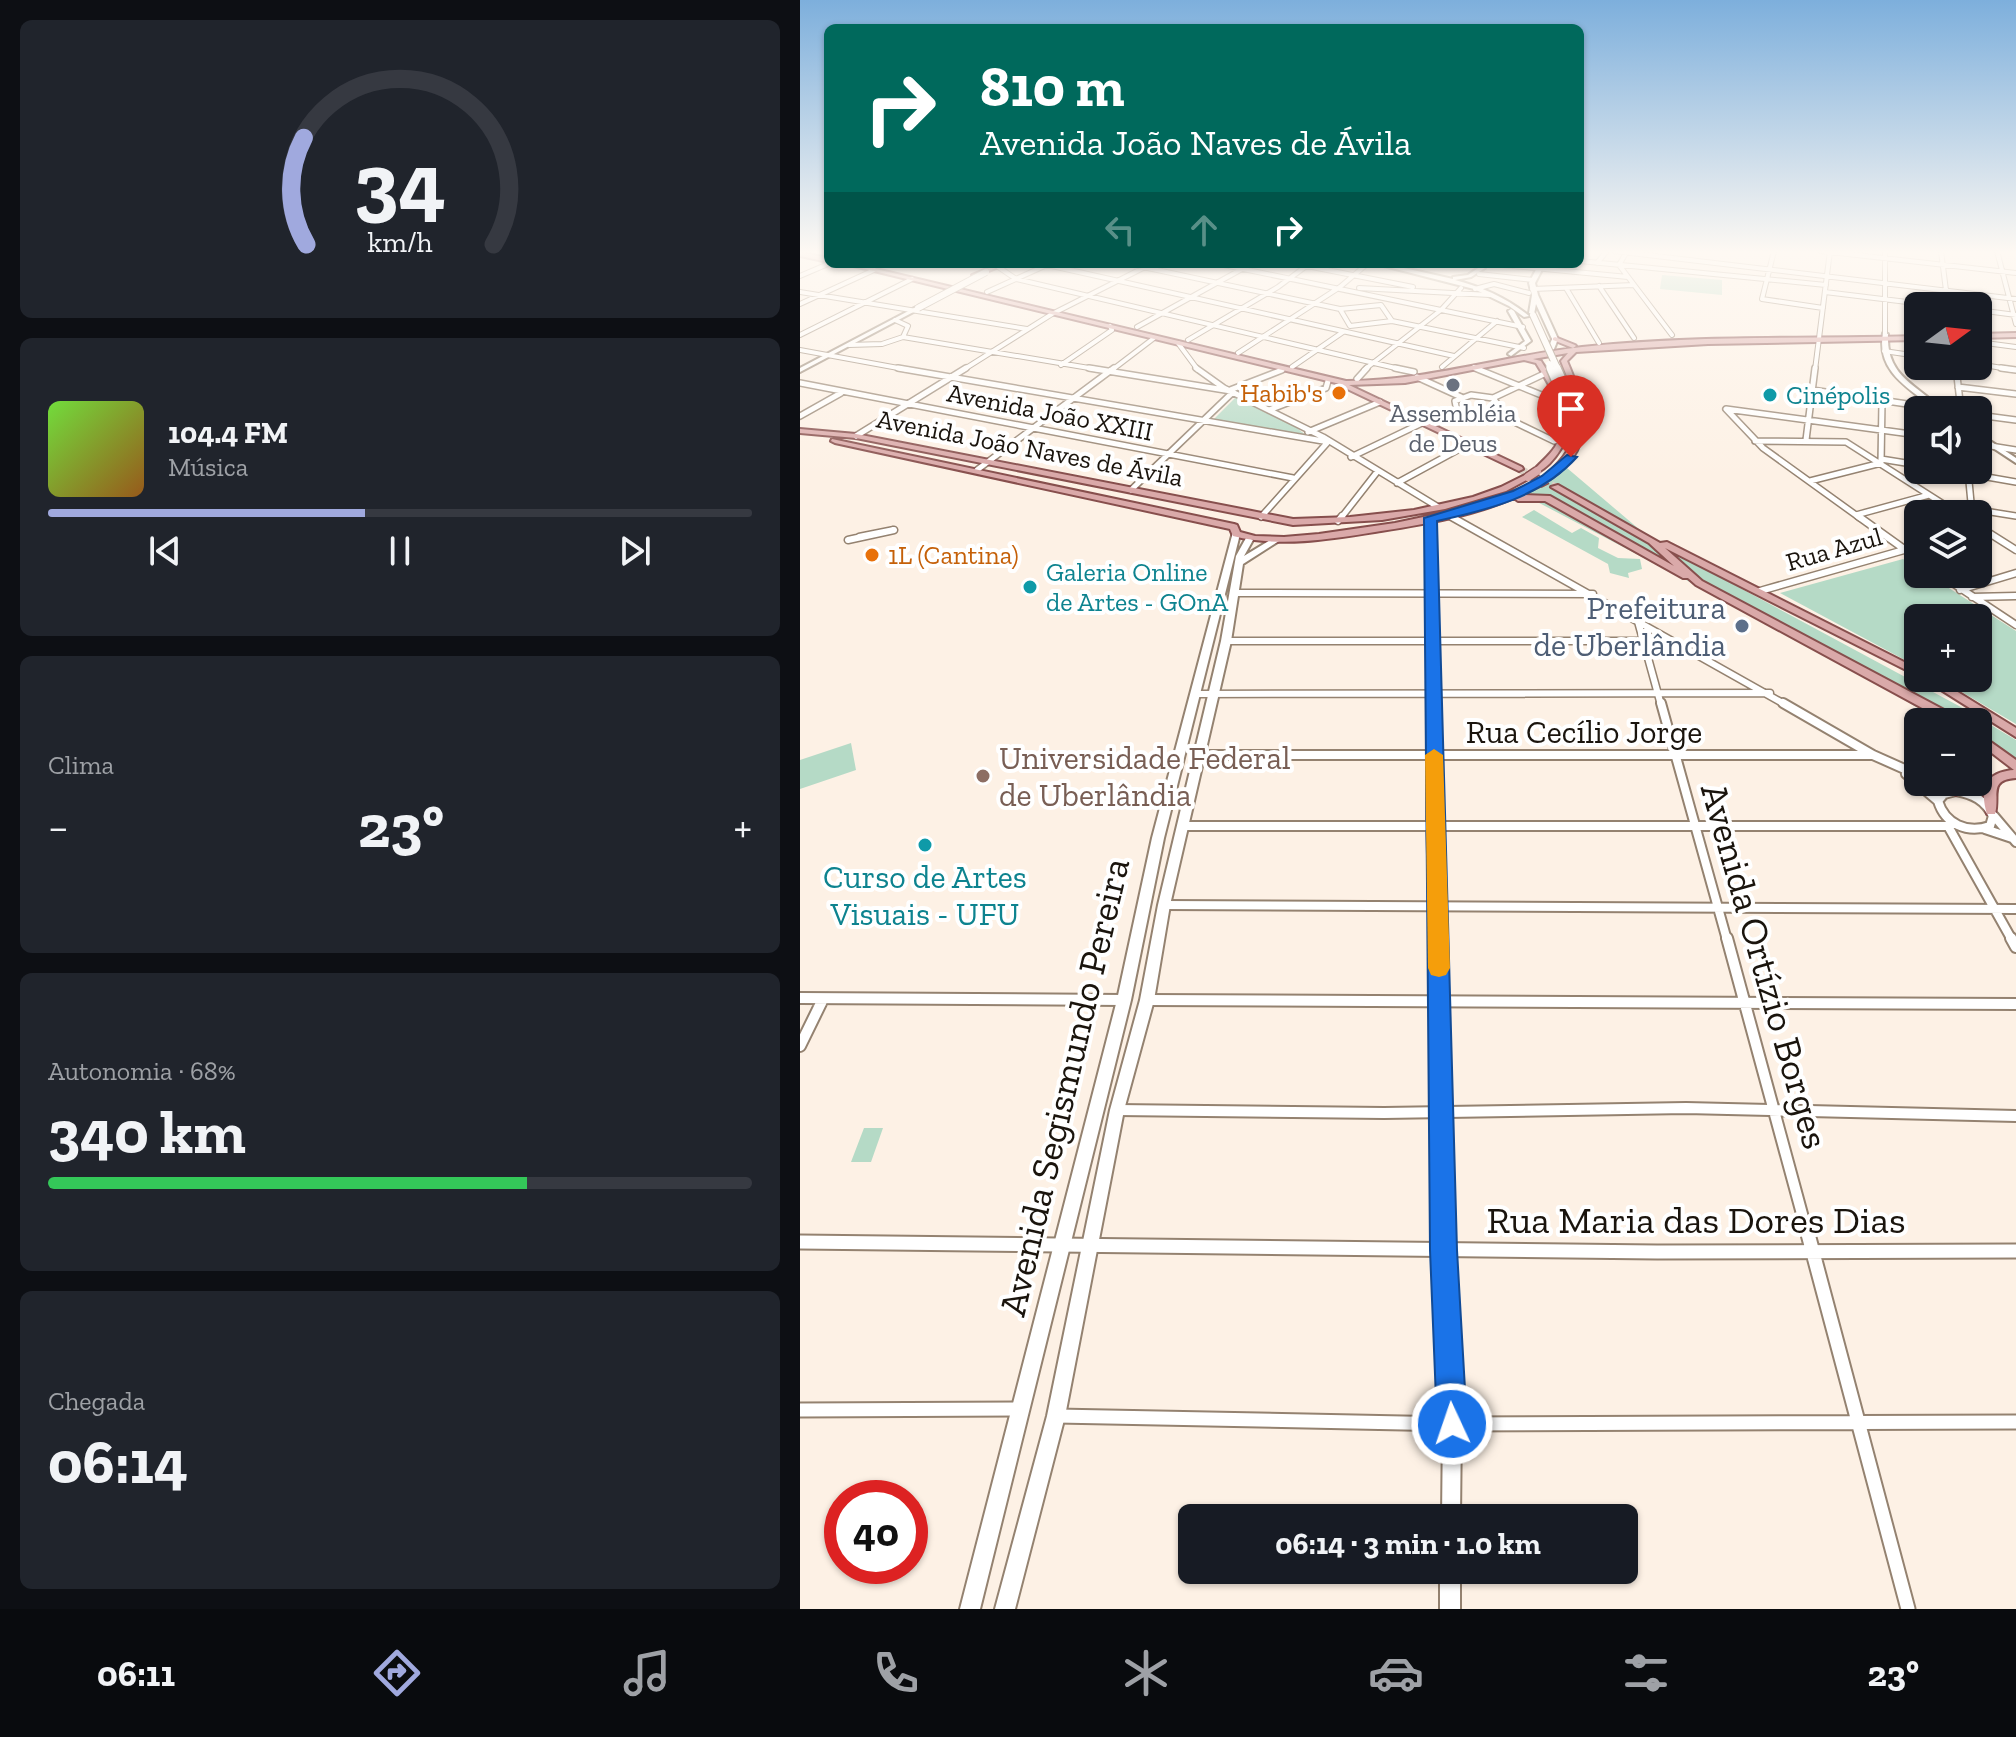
<!DOCTYPE html>
<html lang="pt">
<head>
<meta charset="utf-8">
<style>
	:root { --surface:#171b24; --page:#20242c; --text:#f1f3f6; --muted:#9ea1a6; --line:#363941; --accent:#a0a9de }
	body { margin:0; font-family:"Zilla Slab",serif; background:var(--page); color:var(--text); height:100vh; display:flex; flex-direction:column; font-size:30px; white-space:nowrap }
	* { box-sizing:border-box; margin:0 }
	p { font-size:26px; color:var(--muted) }
	.icon { flex:none; width:44px; height:44px; fill:none; stroke:currentColor; stroke-width:2; stroke-linecap:round; stroke-linejoin:round }
	.map { position:relative; flex:1; overflow:hidden }
	.drawer { display:flex; flex-direction:column; gap:20px; padding:20px; background:#0d0f14; width:800px }
	.drawer>* { flex:none }
	.top-card { position:absolute; left:24px; top:24px; width:760px; height:244px; border-radius:12px; box-shadow:0 2px 6px #0004; background:#00695c; color:#fff; overflow:hidden }
	.needle { width:52px; rotate:75deg }
	.tools { position:absolute; left:1104px; top:292px; display:grid; gap:16px }
	.tools a { display:grid; place-items:center; width:88px; height:88px; border-radius:12px; background:var(--surface); box-shadow:0 2px 6px #0004; font-size:40px }
	.speed { position:absolute; left:24px; top:1480px; display:flex; gap:16px; font-size:40px; font-weight:700; text-align:center }
	.speed>* { display:grid; place-content:center; width:104px; height:104px; border-radius:50%; background:var(--surface); box-shadow:0 2px 6px #0004; line-height:1 }
	.speed .limit { border:12px solid #d22; background:#fff; color:#111 }
	.pin { position:absolute; display:grid; place-items:center; width:68px; height:68px; color:#fff; margin:-82px -34px; border-radius:50% 50% 50% 0; rotate:-45deg; box-shadow:0 0 8px #0007 }
	.pin .icon { rotate:45deg }
	.me { position:absolute; width:88px; margin:-44px; rotate:357deg; stroke-linejoin:round; filter:drop-shadow(0 0 6px #0008) }
	.turn { display:flex; align-items:center; gap:28px; height:168px; padding:0 24px; font-size:36px }
	.turn .icon { width:104px; height:104px; stroke-width:2.5 }
	.turn b { display:block; font-size:56px; line-height:68px }
	.lanes { display:flex; align-items:center; height:76px; padding:0 24px; background:#0003; justify-content:center; gap:40px; direction:ltr }
	.lanes .off { opacity:.35 }
	.big { font-size:60px; font-weight:700; line-height:1.1 }
	.drawer .widget { flex:1; display:flex; flex-direction:column; justify-content:center; gap:12px; min-width:0; padding:0 28px; border-radius:12px; background:var(--page) }
	.drawer .dial { align-items:center; gap:0 }
	.dial svg { height:208px; overflow:visible; fill:none; stroke:var(--line); stroke-width:7; stroke-linecap:round; text-anchor:middle }
	.dial text { fill:var(--text); stroke:none }
	.song { display:flex; align-items:center; gap:24px }
	.cover { width:96px; height:96px; border-radius:12px; background:linear-gradient(135deg,hsl(100 70% 55%),hsl(30 70% 35%)) }
	.played { height:8px; border-radius:4px; background:linear-gradient(90deg,var(--accent) 45%,var(--line) 45%) }
	.keys { display:flex; justify-content:space-around; direction:ltr }
	.heat { display:flex; justify-content:space-between; align-items:center; font-size:44px; direction:ltr }
	.charge { height:12px; border-radius:6px; background:linear-gradient(90deg,#34c759 68%,var(--line) 0) }
	.trip { position:absolute; left:378px; top:1504px; width:460px; height:80px; border-radius:12px; background:var(--surface); box-shadow:0 2px 6px #0004; font-weight:700; line-height:80px; text-align:center }
	.tabs { display:flex; height:128px; justify-content:space-around; align-items:center; background:#090b0e; color:var(--muted) }
	.tabs .icon { width:56px; height:56px }
	.tabs .current { color:var(--accent) }
	.tabs b { font-size:36px; color:var(--text) }
	main { display:flex; flex:1; min-height:0 }
	.map>svg:first-child { display:block }
	.green { fill:#b5dac6 }
	.lines { fill:none; stroke-linecap:round; stroke-linejoin:round }
	.primary-tunnel { stroke:#dbd0c5; stroke-width:8; stroke-dasharray:8 4; stroke-linecap:butt }
	.street-far5-casing { stroke:#948270; stroke-width:6 }
	.street-far4-casing { stroke:#948270; stroke-width:8 }
	.street-far3-casing { stroke:#948270; stroke-width:9 }
	.street-far2-casing { stroke:#948270; stroke-width:12 }
	.street-far1-casing { stroke:#948270; stroke-width:14 }
	.street-casing { stroke:#948270; stroke-width:17 }
	.secondary-casing { stroke:#948270; stroke-width:4 }
	.primary-casing { stroke:#874f4d; stroke-width:4 }
	.street-far5 { stroke:#fff; stroke-width:4 }
	.street-far4 { stroke:#fff; stroke-width:5 }
	.street-far3 { stroke:#fff; stroke-width:6 }
	.street-far2 { stroke:#fff; stroke-width:8 }
	.street-far1 { stroke:#fff; stroke-width:10 }
	.street { stroke:#fff; stroke-width:13 }
	.secondary { fill:#fff; fill-rule:evenodd }
	.primary { fill:#daa9a9; fill-rule:evenodd }
	.secondary-bridge-far1-casing { stroke:#948270; stroke-width:8; stroke-linecap:butt }
	.secondary-bridge-casing { stroke:#948270; stroke-width:10; stroke-linecap:butt }
	.primary-bridge-casing { stroke:#874f4d; stroke-width:11; stroke-linecap:butt }
	.secondary-bridge-far1 { stroke:#fff; stroke-width:6 }
	.secondary-bridge { stroke:#fff; stroke-width:7 }
	.primary-bridge { stroke:#daa9a9; stroke-width:8 }
	.route { fill:#1a73e8; stroke:#114b97; stroke-width:2 }
	.slow { fill:#f59e0b }
	.worship-dot { fill:#6b7280; stroke:#fff; stroke-width:3 }
	.food-dot { fill:#e8710a; stroke:#fff; stroke-width:3 }
	.culture-dot { fill:#0f9aa8; stroke:#fff; stroke-width:3 }
	.service-dot { fill:#5c6f8a; stroke:#fff; stroke-width:3 }
	.education-dot { fill:#8d6e63; stroke:#fff; stroke-width:3 }
	.labels { text-anchor:middle; dominant-baseline:central; stroke-width:8; stroke-linejoin:round; paint-order:stroke }
	.far-food-label { font-size:26px; fill:#c56008; stroke:#fff; text-anchor:end }
	.far-culture-label { font-size:26px; fill:#0d838f; stroke:#fff; text-anchor:start }
	.far-street-label { font-size:26px; fill:#1a140d; stroke:#fff }
	.far-worship-label { font-size:26px; fill:#5b616d; stroke:#fff }
	.service-label { font-size:32px; fill:#4e5e75; stroke:#fff; text-anchor:end }
	.street-label { font-size:32px; fill:#1a140d; stroke:#fff }
	.education-label { font-size:32px; fill:#785e54; stroke:#fff; text-anchor:start }
	.culture-label { font-size:32px; fill:#0d838f; stroke:#fff }
	.near-street-label { font-size:38px; fill:#1a140d; stroke:#fff }
</style>
</head>
<body>
<main>
<section class="drawer">
<div class="widget dial"><svg viewBox="0 0 100 80">
<path d="M14 69A42 42 0 1 1 86 69"/>
<path d="M14 69A42 42 0 0 1 13 28" stroke="#a0a9de"/>
<text x="50" y="56" font-size="32" font-weight="700">34</text>
<text x="50" y="72" font-size="11">km/h</text>
</svg></div>
<div class="widget">
<div class="song"><i class="cover"></i><div><b>104.4 FM</b><p>Música</p></div></div>
<div class="played"></div>
<div class="keys"><svg class="icon" aria-label="previous" viewBox="0 0 24 24"><path d="M18 5L8 12l10 7zM5 5v14"/></svg><svg class="icon" aria-label="pause" viewBox="0 0 24 24"><path d="M8 5v14M16 5v14"/></svg><svg class="icon" aria-label="next" viewBox="0 0 24 24"><path d="M6 5l10 7-10 7zM19 5v14"/></svg></div>
</div>
<div class="widget"><p>Clima</p>
<div class="heat"><a>−</a><b class="big">23°</b><a>+</a></div>
</div>
<div class="widget"><p>Autonomia · 68%</p><b class="big">340 km</b><div class="charge"></div></div>
<div class="widget"><p>Chegada</p><b class="big">06:14</b></div>
</section>
<div class="map">
<svg width="1216" height="1609" viewBox="0 0 1216 1609">
	<rect width="100%" height="100%" fill="#fdf1e5"/>
	<!-- green -->
	<path class="green" d="M862 275 922 280V295L860 289Z
		M438 395 484 418 511 439 410 423Z
		M767 468 853 541 1159 706 1216 740V767L1178 744V722H1141L1035 658 722 494Z
		M734 510 772 533 781 528 799 538 798 548 818 558 840 559 842 569 828 573 829 578 810 573 808 564 722 517Z
		M1103 559 1118 568V574H1127L1216 631V724L1138 678H1178V618H1118V667L980 593Z
		M51 743 56 770 0 789V760Z
		M64 1128H83L71 1162H51Z"/>
	<g class="lines">
		<!-- primary-tunnel -->
		<path class="primary-tunnel" d="M719 469 755 487"/>
		<defs>
			<path id="street-far5" d="M814 251 1216 299
				M974 251 962 299 1023 308
				M1021 251 1216 273
				M1085 251V334
				M1141 251 1148 306
				M1197 251 1216 324
				M826 253 819 265 872 335
				M780 261 1026 285
				M797 263 807 251
				M194 264 216 279 604 370
				M243 264 654 356
				M329 264 540 309
				M419 264 723 327
				M497 264 613 287
				M692 264 828 277
				M679 274 733 280
				M0 276 28 264
				M799 286 834 338
				M559 288 690 295
				M766 288 799 343
				M675 289 694 284 729 293
				M732 289 834 285
				M0 292 227 329
				M187 292 249 264
				M1025 292 1140 306
				M0 304 74 270
				M581 305 592 321 550 326 540 309Z
				M1178 310 1216 315
				M592 321 724 348
				M337 327 451 264
				M0 335 112 279
				M103 337 301 370
				M388 340 478 287 509 264
				M1178 342 1216 347
				M378 343 398 370
				M49 345 82 344 103 337 108 326 95 320
				M0 350 109 370
				M1084 351 1118 356
				M438 353 540 287 567 264
				M1178 364 1214 370
				M261 365 312 330 310 326
				M1156 366V370
				M492 367 543 332
				M642 367 697 321
				M674 367 680 370
				M163 370 252 314 351 264
				M312 370 354 338
				M564 370 641 310 661 288
				M1015 370 1030 251"/>
			<path id="street-far4" d="M98 368 523 441
				M289 368 431 391
				M396 368 424 388 523 437 638 507
				M595 368 614 372
				M675 368 761 403
				M1156 368 1161 410
				M1201 368 1216 370
				M617 377 661 397
				M557 379 567 368
				M0 383 493 478
				M1158 387 1216 394
				M430 390 482 370
				M1012 390 1148 410
				M671 395 693 398 701 409 684 417 657 411 655 401Z
				M693 398 746 373
				M469 410 526 388 528 381
				M696 413 754 441 765 439
				M1178 415 1216 420
				M0 416 41 393
				M633 424 660 413
				M508 432 580 402
				M56 436 166 368
				M1006 440 1015 368
				M955 441 1046 442 1159 514
				M1178 444 1216 450
				M551 457 622 423
				M1081 459 1118 465
				M1081 463 1082 401
				M177 470 314 368
				M1147 470 1216 482
				M1168 471 1172 513
				M1010 481 1081 463
				M597 483 663 447
				M331 490 433 392
				M1172 509 1216 516
				M649 515 654 518
				M1056 515 1129 495
				M461 517 527 443
				M541 518 577 472
				M1060 518 963 448 926 409 1118 435"/>
			<path id="street-far3" d="M650 516 986 705
				M1058 516 1118 559
				M538 521 542 516
				M1178 526 1216 550
				M48 540 94 530 59 537
				M1139 574 1216 625
				M1160 590 1216 573
				M960 591 1118 546
				M436 593 793 594
				M1172 597 1216 596
				M837 618 861 705
				M426 641H844
				M396 694 970 693"/>
			<path id="street-far2" d="M861 703 927 940
				M983 703 1073 755 1118 775
				M398 755H1073
				M1106 774 1138 801
				M1132 782 1150 791
				M1156 791C1173 794 1185 800 1193 816L1190 826C1167 834 1145 824 1138 801L1144 794Z
				M1194 816 1216 842
				M1153 824 1148 826 1212 940
				M382 826H1148
				M1185 829 1212 838
				M364 905 1216 909"/>
			<path id="street-far1" d="M927 938 1008 1236
				M1211 938 1216 947
				M0 998 324 1000
				M347 1000 1216 1004
				M0 1046 23 999
				M317 1110 584 1113 886 1108 1216 1116"/>
			<path id="street" d="M1008 1234 1108 1609
				M0 1242 857 1252 1216 1251
				M0 1410 219 1409
				M257 1416 652 1424 1216 1422"/>
			<path id="secondary" d="M576 264H586L653 279V277L668 275 681 266H685V268L671 277 655 280C682 287 707 298 729 316L724 317 709 306 674 289Z
				M739 264H745L735 283 738 295 758 339 754 349 751 351 748 349 752 339 736 304 734 314 729 313 732 295 729 283Z
				M116 307 121 308 0 372V368Z
				M711 309 714 311 731 341 711 356 708 354 709 353 725 341 708 311Z
				M1083 333 1088 334C1086 377 1116 384 1143 410H1136C1109 388 1076 372 1083 333Z
				M763 396 766 398 770 418 767 420 764 418 760 398Z
				M1178 433 1216 458V463L1178 438Z
				M628 516 635 518 639 823 650 1111 651 1250 661 1424 660 1518H642L643 1424 635 1250 636 1111 627 823Z
				M433 532 440 534 364 838 331 1000 180 1609H160L317 1000 352 838Z
				M446 538H449L453 540 444 556 472 539H478L479 541 443 564 431 641 370 905 354 1000 324 1110 265 1416 215 1609H195L247 1416 310 1110 340 1000 358 905 421 641 436 556Z
				M640 1570H660V1609H640Z"/>
			<path id="primary" d="M0 252 28 258V262L0 256Z
				M45 264H55L546 381C627 381 702 356 782 347 893 335 1006 339 1118 336V340L908 344 776 352 767 361C781 394 795 428 771 460 764 468 756 476 747 481L743 479 744 477C789 437 781 412 761 361L768 353 733 359 741 361C758 388 782 420 760 450 754 460 746 468 737 473L733 471C740 463 749 456 755 447 773 418 751 388 736 363L724 360 605 383 549 385 722 467 723 469 719 471 541 386 540 384Z
				M196 265 201 266 177 276 172 275Z
				M1216 333V337L1178 338V334Z
				M755 337 775 345 776 346 773 348 753 340V338Z
				M0 429 56 434 493 519 550 517 614 510 673 497 701 487 725 475 732 477 706 491 645 509 582 520 493 525 56 438 0 433Z
				M32 439 434 524 437 525 440 532 455 536 484 537 519 534 595 523 680 505 739 481 743 483 742 485 721 495 750 496 874 566 849 543 751 487 758 485 860 543 867 542 1118 669V676L865 548 902 581 1161 719 1163 722H1148L896 585 888 578H883L745 501H718L714 498C672 516 626 524 581 531 532 539 481 548 433 536L430 529 35 443 31 441Z
				M1122 678H1135L1216 728V737Z
				M1178 733 1216 760V778C1188 780 1200 795 1195 814H1187C1179 788 1186 772 1214 770L1184 747V777L1182 780 1178 781 1177 785 1156 795 1150 791C1157 782 1167 782 1178 782Z"/>
		</defs>
		<!-- street-far5 casing -->
		<use href="#street-far5" class="street-far5-casing"/>
		<!-- street-far4 casing -->
		<use href="#street-far4" class="street-far4-casing"/>
		<!-- street-far3 casing -->
		<use href="#street-far3" class="street-far3-casing"/>
		<!-- street-far2 casing -->
		<use href="#street-far2" class="street-far2-casing"/>
		<!-- street-far1 casing -->
		<use href="#street-far1" class="street-far1-casing"/>
		<!-- street casing -->
		<use href="#street" class="street-casing"/>
		<!-- secondary casing -->
		<use href="#secondary" class="secondary-casing"/>
		<!-- primary casing -->
		<use href="#primary" class="primary-casing"/>
		<!-- street-far5 -->
		<use href="#street-far5" class="street-far5"/>
		<!-- street-far4 -->
		<use href="#street-far4" class="street-far4"/>
		<!-- street-far3 -->
		<use href="#street-far3" class="street-far3"/>
		<!-- street-far2 -->
		<use href="#street-far2" class="street-far2"/>
		<!-- street-far1 -->
		<use href="#street-far1" class="street-far1"/>
		<!-- street -->
		<use href="#street" class="street"/>
		<!-- secondary -->
		<use href="#secondary" class="secondary"/>
		<!-- primary -->
		<use href="#primary" class="primary"/>
		<defs>
			<path id="secondary-bridge-far1" d="M118 308 186 272
				M733 315 758 370
				M749 364 751 370"/>
			<path id="secondary-bridge" d="M750 368 763 398
				M757 368 771 398"/>
			<path id="primary-bridge" d="M728 477 737 471
				M739 483 747 479"/>
		</defs>
		<!-- secondary-bridge-far1 casing -->
		<use href="#secondary-bridge-far1" class="secondary-bridge-far1-casing"/>
		<!-- secondary-bridge casing -->
		<use href="#secondary-bridge" class="secondary-bridge-casing"/>
		<!-- primary-bridge casing -->
		<use href="#primary-bridge" class="primary-bridge-casing"/>
		<!-- secondary-bridge-far1 -->
		<use href="#secondary-bridge-far1" class="secondary-bridge-far1"/>
		<!-- secondary-bridge -->
		<use href="#secondary-bridge" class="secondary-bridge"/>
		<!-- primary-bridge -->
		<use href="#primary-bridge" class="primary-bridge"/>
	</g>
	<!-- sky -->
	<linearGradient id="sky" x2="0" y2="1"><stop stop-color="#7dafdc"/><stop offset="0.53" stop-color="#fef9f3"/><stop offset="1" stop-color="#fef9f3" stop-opacity="0"/></linearGradient>
	<rect width="1216" height="476" fill="url(#sky)"/>
	<!-- route -->
	<path class="route" d="M767 455 777 457C741 497 688 510 637 521L657 1250 667 1424 663 1435 652 1439 642 1435 637 1424 630 1250 624 518 713 491 742 476Z"/>
	<!-- slow -->
	<path class="slow" d="M634 749 643 755 650 968 646 975 639 977 631 975 628 968 625 755Z"/>
	<!-- markers -->
	<circle class="worship-dot" cx="653" cy="385" r="8"/>
	<g class="food-dot">
		<circle cx="539" cy="393" r="8"/>
		<circle cx="72" cy="555" r="8"/>
	</g>
	<g class="culture-dot">
		<circle cx="970" cy="395" r="8"/>
		<circle cx="230" cy="587" r="8"/>
		<circle cx="125" cy="845" r="8"/>
	</g>
	<circle class="service-dot" cx="942" cy="626" r="8"/>
	<circle class="education-dot" cx="183" cy="776" r="8"/>
	<g class="labels">
		<!-- far-food labels -->
		<g class="far-food-label">
			<text x="523" y="393">Habib's</text>
			<text x="88" y="555" text-anchor="start">1L (Cantina)</text>
		</g>
		<!-- far-culture labels -->
		<g class="far-culture-label">
			<text x="986" y="395">Cinépolis</text>
			<text x="246" y="572">Galeria Online<tspan x="246" dy="30">de Artes - GOnA</tspan></text>
		</g>
		<!-- far-street labels -->
		<g class="far-street-label">
			<text transform="translate(250 412) rotate(11)">Avenida João XXIII</text>
			<text transform="translate(230 448) rotate(11)">Avenida João Naves de Ávila</text>
			<text transform="translate(1034 549) rotate(-16)">Rua Azul</text>
		</g>
		<!-- far-worship labels -->
		<g class="far-worship-label">
			<text x="653" y="413">Assembléia<tspan x="653" dy="30">de Deus</tspan></text>
		</g>
		<!-- service labels -->
		<g class="service-label">
			<text x="926" y="608">Prefeitura<tspan x="926" dy="37">de Uberlândia</tspan></text>
		</g>
		<!-- street labels -->
		<g class="street-label">
			<text x="784" y="732">Rua Cecílio Jorge</text>
		</g>
		<!-- education labels -->
		<g class="education-label">
			<text x="199" y="758">Universidade Federal<tspan x="199" dy="37">de Uberlândia</tspan></text>
		</g>
		<!-- culture labels -->
		<g class="culture-label">
			<text x="125" y="877">Curso de Artes<tspan x="125" dy="37">Visuais - UFU</tspan></text>
		</g>
		<!-- near-street labels -->
		<g class="near-street-label">
			<text transform="translate(965 966) rotate(74)">Avenida Ortízio Borges</text>
			<text transform="translate(264 1087) rotate(-77)">Avenida Segismundo Pereira</text>
			<text x="896" y="1220">Rua Maria das Dores Dias</text>
		</g>
	</g>
</svg>
<div class="tools">
<a><svg class="needle" viewBox="-14 -14 28 28"><path d="M0-13l5 13h-10z" fill="#e53935"/><path d="M0 13l5-13h-10z" fill="#9ea1a6"/></svg></a>
<a><svg class="icon" aria-label="sound" viewBox="0 0 24 24"><path d="M4 9h4l5-4v14l-5-4H4zM17 9q2 3 0 6"/></svg></a>
<a><svg class="icon" aria-label="layers" viewBox="0 0 24 24"><path d="M12 4l9 5-9 5-9-5zM3 14l9 5 9-5"/></svg></a>
<a>+</a>
<a>−</a>
</div>
<div class="speed"><div class="limit">40</div></div>
<div class="pin" style="left:771px;top:457px;background:#d93025"><svg class="icon" aria-label="arrive" viewBox="0 0 24 24"><path d="M6 21V4h12l-3 4 3 4H6"/></svg></div>
<svg class="me" style="left:652px;top:1424px" viewBox="-20 -20 40 40"><circle r="17" fill="#1a73e8" stroke="#fff" stroke-width="3"/><path d="M0-11L8 9 0 5-8 9z" fill="#fff"/></svg>
<div class="trip">06:14 · 3 min · 1.0 km</div>
<div class="top-card">
<div class="turn"><svg class="icon" aria-label="right" viewBox="0 0 24 24"><path d="M7 20v-9h11M14 6l5 5-5 5"/></svg><div><b>810 m</b>Avenida João Naves de Ávila</div></div>
<div class="lanes"><svg class="icon off" aria-label="left" viewBox="0 0 24 24"><path d="M17 20v-9H6M10 6l-5 5 5 5"/></svg><svg class="icon off" aria-label="ahead" viewBox="0 0 24 24"><path d="M12 20V5M6 11l6-6 6 6"/></svg><svg class="icon" aria-label="right" viewBox="0 0 24 24"><path d="M7 20v-9h11M14 6l5 5-5 5"/></svg></div>
</div>
</div>
</main>
<nav class="tabs">
<b>06:11</b>
<svg class="icon current" aria-label="directions" viewBox="0 0 24 24"><path d="M12 3l9 9-9 9-9-9zM9 14v-3h6M13 9l2 2-2 2"/></svg>
<svg class="icon" aria-label="music" viewBox="0 0 24 24"><path d="M9 18V5l10-2v13"/><circle cx="6" cy="18" r="3"/><circle cx="16" cy="16" r="3"/></svg>
<svg class="icon" aria-label="phone" viewBox="0 0 24 24"><path d="M5 4h4l2 5-3 2q2 4 5 5l2-3 5 2v4C11 20 4 13 5 4z"/></svg>
<svg class="icon" aria-label="climate" viewBox="0 0 24 24"><path d="M12 3v18M4 7l16 10M4 17L20 7"/></svg>
<svg class="icon" aria-label="car" viewBox="0 0 24 24"><path d="M5 17H2v-5l4-1 3-4h7l3 4 3 1v5h-3M9 17h6M6 11h13"/><circle cx="7" cy="17" r="2"/><circle cx="17" cy="17" r="2"/></svg>
<svg class="icon" aria-label="filters" viewBox="0 0 24 24"><path d="M4 7h16M4 17h16"/><circle cx="9" cy="7" r="2"/><circle cx="15" cy="17" r="2"/></svg>
<b>23°</b>
</nav>
</body>
</html>
